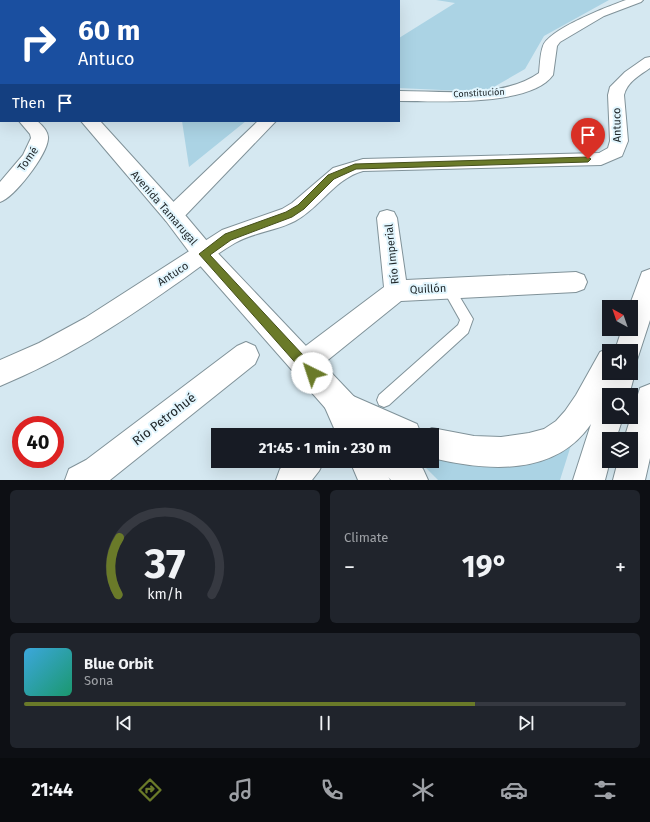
<!DOCTYPE html>
<html lang="en">
<head>
<meta charset="utf-8">
<style>
	:root { --surface:#171b24; --page:#20242c; --text:#f1f3f6; --muted:#9ea1a6; --line:#363941; --accent:#6a7a29 }
	body { margin:0; font-family:"Fira Sans",sans-serif; background:var(--page); color:var(--text); height:100vh; display:flex; flex-direction:column; font-size:15px; white-space:nowrap }
	* { box-sizing:border-box; margin:0 }
	p { font-size:13px; color:var(--muted) }
	.icon { flex:none; width:22px; height:22px; fill:none; stroke:currentColor; stroke-width:2; stroke-linecap:round; stroke-linejoin:round }
	.map { position:relative; height:480px; overflow:hidden }
	.side { display:flex; flex-direction:column; gap:10px; padding:10px; background:#0d0f14; flex:1 }
	.side>* { flex:none }
	.hud { position:absolute; left:0px; top:0px; width:400px; height:122px; box-shadow:0 4px 16px #0002; background:#1a4fa0; color:#fff; overflow:hidden }
	.needle { width:26px; rotate:320deg }
	.tools { position:absolute; left:602px; top:300px; display:grid; gap:8px }
	.tools a { display:grid; place-items:center; width:36px; height:36px; border-radius:0px; background:var(--surface); box-shadow:0 4px 16px #0002; font-size:20px }
	.speed { position:absolute; left:12px; top:416px; display:flex; gap:8px; font-size:20px; font-weight:700; text-align:center }
	.speed>* { display:grid; place-content:center; width:52px; height:52px; border-radius:50%; background:var(--surface); box-shadow:0 4px 16px #0002; line-height:1 }
	.speed .limit { border:6px solid #d22; background:#fff; color:#111 }
	.pin { position:absolute; display:grid; place-items:center; width:34px; height:34px; color:#fff; margin:-41px -17px; border-radius:50% 50% 50% 0; rotate:-45deg; box-shadow:0 0 4px #0007 }
	.pin .icon { rotate:45deg }
	.me { position:absolute; width:44px; margin:-22px; rotate:319deg; stroke-linejoin:round; filter:drop-shadow(0 0 3px #0008) }
	.turn { display:flex; align-items:center; gap:14px; height:84px; padding:0 12px; font-size:18px }
	.turn .icon { width:52px; height:52px; stroke-width:2.5 }
	.turn b { display:block; font-size:28px; line-height:34px }
	.then { display:flex; align-items:center; height:38px; padding:0 12px; background:#0003; gap:8px; font-size:15px }
	.big { font-size:30px; font-weight:700; line-height:1.1 }
	.side .widget { flex:1; display:flex; flex-direction:column; justify-content:center; gap:6px; min-width:0; padding:0 14px; border-radius:6px; background:var(--page) }
	.side .dial { align-items:center; gap:0 }
	.dial svg { height:104px; overflow:visible; fill:none; stroke:var(--line); stroke-width:7; stroke-linecap:round; text-anchor:middle }
	.dial text { fill:var(--text); stroke:none }
	.song { display:flex; align-items:center; gap:12px }
	.cover { width:48px; height:48px; border-radius:6px; background:linear-gradient(135deg,hsl(200 70% 55%),hsl(160 70% 35%)) }
	.played { height:4px; border-radius:2px; background:linear-gradient(90deg,var(--accent) 75%,var(--line) 75%) }
	.keys { display:flex; justify-content:space-around; direction:ltr }
	.heat { display:flex; justify-content:space-between; align-items:center; font-size:22px; direction:ltr }
	.side .tiles { flex:1; display:grid; gap:10px; grid-template-columns:1fr 1fr }
	.widget:last-child { grid-column:span 2 }
	.trip { position:absolute; left:211px; top:428px; width:228px; height:40px; border-radius:0px; background:var(--surface); box-shadow:0 4px 16px #0002; font-weight:700; line-height:40px; text-align:center }
	.menu { display:flex; height:64px; justify-content:space-around; align-items:center; background:#090b0e; color:var(--muted) }
	.menu .icon { width:28px; height:28px }
	.menu .current { color:var(--accent) }
	.menu b { font-size:18px; color:var(--text) }
	.map>svg:first-child { display:block }
	.green { fill:#abd3e4 }
	.lines { fill:none; stroke-linecap:round; stroke-linejoin:round }
	.lane-casing { stroke:#809299; stroke-width:2 }
	.street-casing { stroke:#809299; stroke-width:2 }
	.secondary-casing { stroke:#809299; stroke-width:2 }
	.primary-casing { stroke:#809299; stroke-width:2 }
	.lane { fill:#fff; fill-rule:evenodd }
	.street { fill:#fff; fill-rule:evenodd }
	.secondary { fill:#fff; fill-rule:evenodd }
	.primary { fill:#fff; fill-rule:evenodd }
	.route { fill:#6a7a29; stroke:#454f1b }
	.labels { text-anchor:middle; dominant-baseline:central; stroke-width:4; stroke-linejoin:round; paint-order:stroke }
	.far-street-label { font-size:9px; fill:#1d2427; stroke:#e2f6fe }
	.street-label { font-size:11px; fill:#1d2427; stroke:#e2f6fe }
	.near-street-label { font-size:13px; fill:#1d2427; stroke:#e2f6fe }
</style>
</head>
<body>
<div class="map">
<svg width="650" height="480" viewBox="0 0 650 480">
	<rect width="100%" height="100%" fill="#d5e8f1"/>
	<!-- green -->
	<path class="green" d="M436 0H609L544 36 525 69 485 92 399 88V38L455 3Z
		M182 121H246L189 167Z
		M572 442 560 480H438L419 461H432V452Z"/>
	<g class="lines">
		<defs>
			<path id="lane" d="M104 0H110L111 1H105Z
				M448 283 452 284 473 319 468 333 389 405 384 407 379 405 377 400 379 395 458 325 460 320 442 288 444 284Z"/>
			<path id="street" d="M626 0H643L641 2 604 16 560 42 557 46 553 75C531 107 435 101 399 101V91C442 91 502 99 539 73 540 64 540 54 543 46 549 29 609 6 626 0Z
				M0 25H1V33H0Z
				M650 57V68C640 75 627 82 624 95L628 141 622 156 601 165 363 171C334 179 321 207 295 221 276 231 254 232 235 243 214 255 194 272 173 286 116 326 65 359 0 386V360L39 343 85 318 222 230 282 209 292 203 333 168 363 159 599 153 608 148 610 141 608 95 610 87 625 72 645 58Z
				M0 97H1V108H0Z
				M19 121H37C42 125 49 132 48 139 47 155 14 198 0 202V182L23 155 31 138 30 134Z
				M258 121H276L180 221 173 223 166 221 163 215 166 209Z
				M387 210 394 212 397 218 406 280 576 272 584 275 587 282 584 289 576 292 401 301 313 372 304 376 295 372 291 363 295 354 384 287 377 218 380 212Z
				M246 342 255 346 259 355 255 364 110 480H65L69 469 86 460 237 346Z
				M288 461H324L319 471 312 480H276L280 469Z"/>
			<path id="secondary" d="M24 0H37L24 1Z
				M81 121H100L180 209 212 247 380 424 384 435H349L196 261 166 221Z
				M379 461H416L423 469 428 480H391L383 472Z"/>
			<path id="primary" d="M650 269V320L637 360 631 363V351H609V373H631V364L635 373 629 395H609V417H623L616 439H609L610 461 605 480H573L591 424C555 477 487 471 432 458V435H373L367 432 368 435H337L323 403 327 393 337 389 417 424 421 434 432 428 474 436 501 437 529 433 544 429 556 421 565 411 576 395 600 352 609 348 615 350 622 329H631V307H629L642 272Z
				M650 384V458L645 480H613L618 461H631V439H624L640 388Z
				M350 461H381L390 480H358Z"/>
		</defs>
		<!-- lane casing -->
		<use href="#lane" class="lane-casing"/>
		<!-- street casing -->
		<use href="#street" class="street-casing"/>
		<!-- secondary casing -->
		<use href="#secondary" class="secondary-casing"/>
		<!-- primary casing -->
		<use href="#primary" class="primary-casing"/>
		<!-- lane -->
		<use href="#lane" class="lane"/>
		<!-- street -->
		<use href="#street" class="street"/>
		<!-- secondary -->
		<use href="#secondary" class="secondary"/>
		<!-- primary -->
		<use href="#primary" class="primary"/>
	</g>
	<!-- route -->
	<path class="route" d="M588 157 591 159 588 162 356 169 334 179 304 209 292 217 231 240 210 255 316 369 318 373 316 377 312 378 308 377 199 254 225 234 286 212 298 205 328 175 355 164Z"/>
	<g class="labels">
		<!-- far-street labels -->
		<g class="far-street-label">
			<text transform="translate(479 93) rotate(-3)">Constitución</text>
		</g>
		<!-- street labels -->
		<g class="street-label">
			<text transform="translate(617 125) rotate(-91)">Antuco</text>
			<text transform="translate(28 159) rotate(-55)">Tomé</text>
			<text transform="translate(164 208) rotate(49)">Avenida Tamarugal</text>
			<text transform="translate(392 254) rotate(-96)">Río Imperial</text>
			<text transform="translate(173 274) rotate(-33)">Antuco</text>
			<text transform="translate(428 289) rotate(-3)">Quillón</text>
		</g>
		<!-- near-street labels -->
		<g class="near-street-label">
			<text transform="translate(164 419) rotate(-38)">Río Petrohué</text>
		</g>
	</g>
</svg>
<div class="tools">
<a><svg class="needle" viewBox="-14 -14 28 28"><path d="M0-13l5 13h-10z" fill="#e53935"/><path d="M0 13l5-13h-10z" fill="#9ea1a6"/></svg></a>
<a><svg class="icon" aria-label="sound" viewBox="0 0 24 24"><path d="M4 9h4l5-4v14l-5-4H4zM17 9q2 3 0 6"/></svg></a>
<a><svg class="icon" aria-label="search" viewBox="0 0 24 24"><circle cx="10" cy="10" r="6"/><path d="M15 15l6 6"/></svg></a>
<a><svg class="icon" aria-label="layers" viewBox="0 0 24 24"><path d="M12 4l9 5-9 5-9-5zM3 14l9 5 9-5"/></svg></a>
</div>
<div class="speed"><div class="limit">40</div></div>
<div class="pin" style="left:588px;top:159px;background:#d93025"><svg class="icon" aria-label="arrive" viewBox="0 0 24 24"><path d="M6 21V4h12l-3 4 3 4H6"/></svg></div>
<svg class="me" style="left:312px;top:373px" viewBox="-20 -20 40 40"><circle r="19" fill="#fff"/><path d="M0-13L10 11 0 6-10 11z" fill="#6a7a29"/></svg>
<div class="trip">21:45 · 1 min · 230 m</div>
<div class="hud">
<div class="turn"><svg class="icon" aria-label="right" viewBox="0 0 24 24"><path d="M7 20v-9h11M14 6l5 5-5 5"/></svg><div><b>60 m</b>Antuco</div></div>
<div class="then">Then<svg class="icon" aria-label="arrive" viewBox="0 0 24 24"><path d="M6 21V4h12l-3 4 3 4H6"/></svg></div>
</div>
</div>
<section class="side">
<div class="tiles">
<div class="widget dial"><svg viewBox="0 0 100 80">
<path d="M14 69A42 42 0 1 1 86 69"/>
<path d="M14 69A42 42 0 0 1 15 25" stroke="#6a7a29"/>
<text x="50" y="56" font-size="32" font-weight="700">37</text>
<text x="50" y="72" font-size="11">km/h</text>
</svg></div>
<div class="widget"><p>Climate</p>
<div class="heat"><a>−</a><b class="big">19°</b><a>+</a></div>
</div>
<div class="widget">
<div class="song"><i class="cover"></i><div><b>Blue Orbit</b><p>Sona</p></div></div>
<div class="played"></div>
<div class="keys"><svg class="icon" aria-label="previous" viewBox="0 0 24 24"><path d="M18 5L8 12l10 7zM5 5v14"/></svg><svg class="icon" aria-label="pause" viewBox="0 0 24 24"><path d="M8 5v14M16 5v14"/></svg><svg class="icon" aria-label="next" viewBox="0 0 24 24"><path d="M6 5l10 7-10 7zM19 5v14"/></svg></div>
</div>
</div>
</section>
<nav class="menu">
<b>21:44</b>
<svg class="icon current" aria-label="directions" viewBox="0 0 24 24"><path d="M12 3l9 9-9 9-9-9zM9 14v-3h6M13 9l2 2-2 2"/></svg>
<svg class="icon" aria-label="music" viewBox="0 0 24 24"><path d="M9 18V5l10-2v13"/><circle cx="6" cy="18" r="3"/><circle cx="16" cy="16" r="3"/></svg>
<svg class="icon" aria-label="phone" viewBox="0 0 24 24"><path d="M5 4h4l2 5-3 2q2 4 5 5l2-3 5 2v4C11 20 4 13 5 4z"/></svg>
<svg class="icon" aria-label="climate" viewBox="0 0 24 24"><path d="M12 3v18M4 7l16 10M4 17L20 7"/></svg>
<svg class="icon" aria-label="car" viewBox="0 0 24 24"><path d="M5 17H2v-5l4-1 3-4h7l3 4 3 1v5h-3M9 17h6M6 11h13"/><circle cx="7" cy="17" r="2"/><circle cx="17" cy="17" r="2"/></svg>
<svg class="icon" aria-label="filters" viewBox="0 0 24 24"><path d="M4 7h16M4 17h16"/><circle cx="9" cy="7" r="2"/><circle cx="15" cy="17" r="2"/></svg>
</nav>
</body>
</html>
